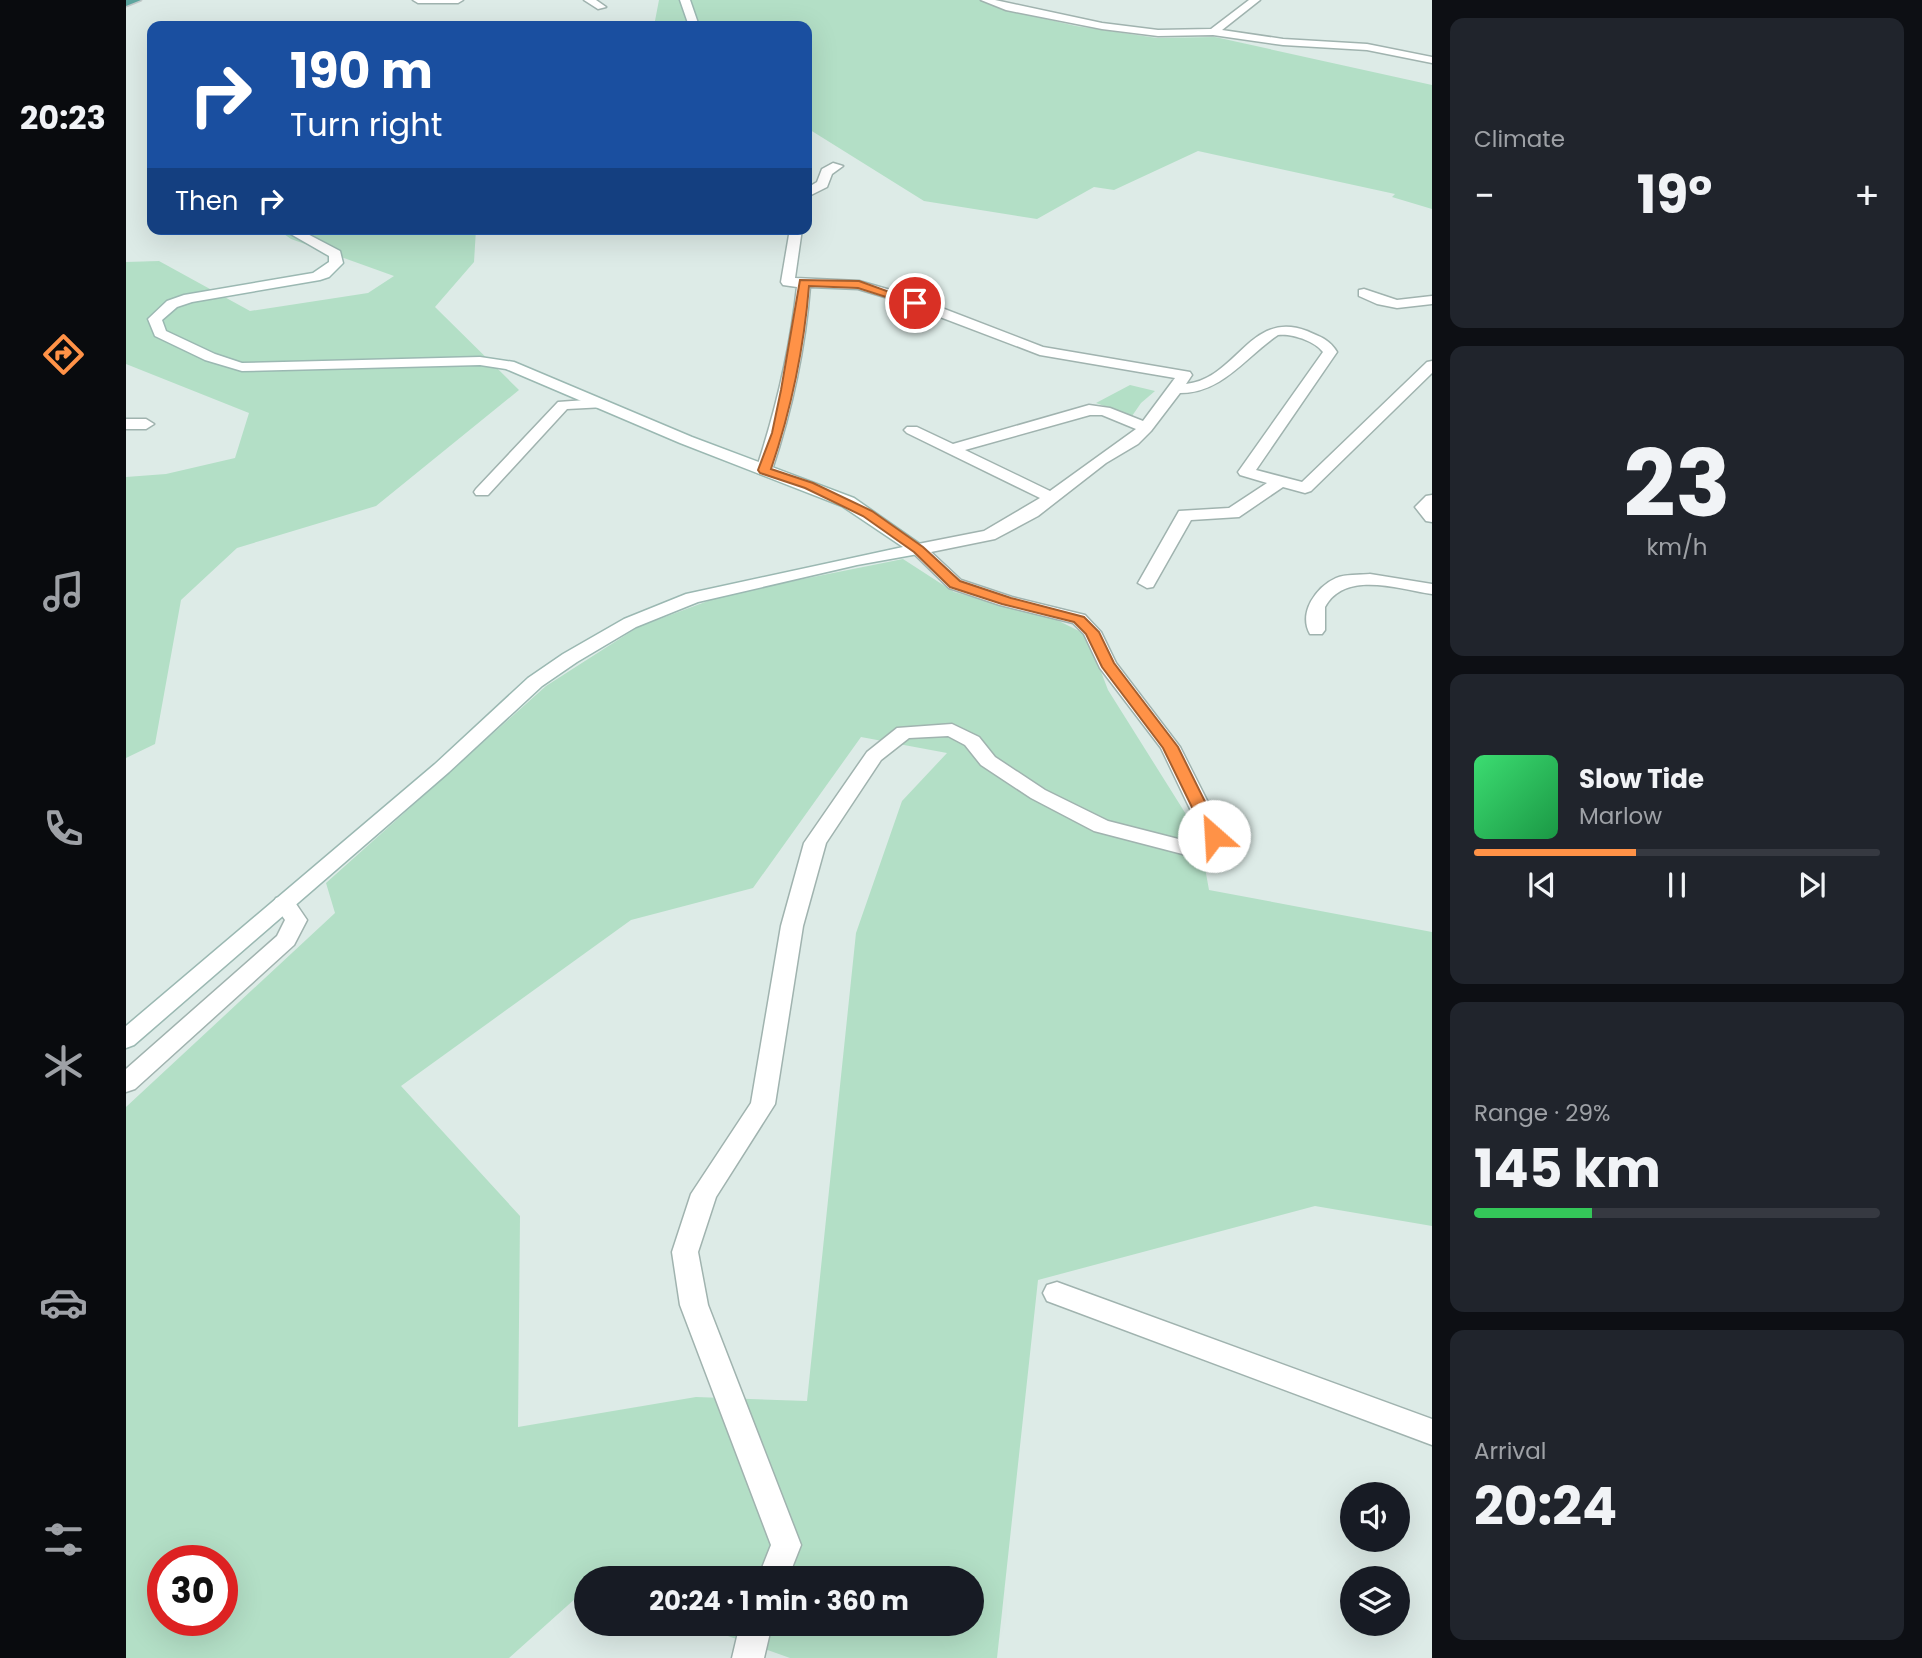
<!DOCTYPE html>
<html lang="en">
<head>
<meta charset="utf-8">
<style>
	:root { --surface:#171b24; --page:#20242c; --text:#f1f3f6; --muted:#9ea1a6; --line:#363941; --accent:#ff9247 }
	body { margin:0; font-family:Poppins,sans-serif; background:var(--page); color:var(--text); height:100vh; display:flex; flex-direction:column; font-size:26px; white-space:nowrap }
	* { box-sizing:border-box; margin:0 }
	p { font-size:23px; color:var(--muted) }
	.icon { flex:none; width:38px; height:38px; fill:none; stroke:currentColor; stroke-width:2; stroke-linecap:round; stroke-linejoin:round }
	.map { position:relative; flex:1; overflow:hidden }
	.side { display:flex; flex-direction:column; gap:18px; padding:18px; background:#0d0f14; width:490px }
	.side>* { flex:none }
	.hud { position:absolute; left:21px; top:21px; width:665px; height:214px; border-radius:14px; box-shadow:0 7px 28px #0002; background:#1a4fa0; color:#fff; overflow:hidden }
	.tools { position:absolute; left:1214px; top:1482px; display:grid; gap:14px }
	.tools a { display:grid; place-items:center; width:70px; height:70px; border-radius:50%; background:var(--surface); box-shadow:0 7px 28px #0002; font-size:35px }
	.speed { position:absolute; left:21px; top:1545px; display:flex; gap:14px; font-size:35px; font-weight:700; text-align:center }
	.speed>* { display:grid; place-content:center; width:91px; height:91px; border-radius:50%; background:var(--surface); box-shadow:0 7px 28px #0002; line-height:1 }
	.speed .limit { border:10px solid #d22; background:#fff; color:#111 }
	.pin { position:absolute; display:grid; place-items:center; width:60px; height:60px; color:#fff; margin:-30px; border:4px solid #fff; border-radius:50%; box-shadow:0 2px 7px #0007 }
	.me { position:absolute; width:77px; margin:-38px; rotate:334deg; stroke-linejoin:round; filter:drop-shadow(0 0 5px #0008) }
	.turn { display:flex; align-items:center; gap:24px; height:147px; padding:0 28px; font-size:32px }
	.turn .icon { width:91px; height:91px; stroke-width:2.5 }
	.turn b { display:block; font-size:49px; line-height:60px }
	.then { display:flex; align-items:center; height:66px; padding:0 28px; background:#0003; gap:14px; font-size:26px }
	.big { font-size:52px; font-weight:700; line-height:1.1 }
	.side .card { flex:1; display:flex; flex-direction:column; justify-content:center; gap:10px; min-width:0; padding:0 24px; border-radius:14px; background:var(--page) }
	.side .dial { align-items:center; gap:0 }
	.dial b { font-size:91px; line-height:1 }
	.song { display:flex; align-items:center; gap:21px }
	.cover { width:84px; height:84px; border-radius:10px; background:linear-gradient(135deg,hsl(140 70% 55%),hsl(140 70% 35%)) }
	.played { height:7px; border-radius:4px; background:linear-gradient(90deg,var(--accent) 40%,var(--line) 40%) }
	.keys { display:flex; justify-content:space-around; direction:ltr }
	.heat { display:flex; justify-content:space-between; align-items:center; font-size:38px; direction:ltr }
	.charge { height:10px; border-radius:5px; background:linear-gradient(90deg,#34c759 29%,var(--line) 0) }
	.trip { position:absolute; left:448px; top:1566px; width:410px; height:70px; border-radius:35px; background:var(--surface); box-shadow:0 7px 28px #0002; font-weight:700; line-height:70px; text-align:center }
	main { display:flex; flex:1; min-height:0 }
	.tab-bar { display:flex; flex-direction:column; width:126px; justify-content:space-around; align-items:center; background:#090b0e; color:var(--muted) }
	.tab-bar .icon { width:49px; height:49px }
	.tab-bar .on { color:var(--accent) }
	.tab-bar b { font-size:32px; color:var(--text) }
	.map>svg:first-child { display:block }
	.green { fill:#b3dfc6; fill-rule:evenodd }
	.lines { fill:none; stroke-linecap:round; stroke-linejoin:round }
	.street-casing { stroke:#a0b3af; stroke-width:3 }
	.secondary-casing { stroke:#9bb8b2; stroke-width:3 }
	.primary-casing { stroke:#c0c8c8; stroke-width:3 }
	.street { fill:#fff; fill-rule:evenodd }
	.secondary { fill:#fff; fill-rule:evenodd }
	.primary { fill:#5da59e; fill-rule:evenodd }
	.route { fill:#ff9247; stroke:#a65f2e; stroke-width:2 }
</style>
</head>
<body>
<main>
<nav class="tab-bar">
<b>20:23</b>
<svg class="icon on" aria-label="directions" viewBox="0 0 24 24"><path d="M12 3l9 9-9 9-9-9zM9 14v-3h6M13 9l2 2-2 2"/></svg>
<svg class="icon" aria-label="music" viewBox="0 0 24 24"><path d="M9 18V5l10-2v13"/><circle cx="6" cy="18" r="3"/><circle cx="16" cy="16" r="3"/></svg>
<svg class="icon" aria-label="phone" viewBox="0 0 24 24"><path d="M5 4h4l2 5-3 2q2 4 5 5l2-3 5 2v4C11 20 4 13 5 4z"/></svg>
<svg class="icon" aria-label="climate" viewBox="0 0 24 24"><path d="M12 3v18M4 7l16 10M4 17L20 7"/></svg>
<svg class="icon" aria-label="car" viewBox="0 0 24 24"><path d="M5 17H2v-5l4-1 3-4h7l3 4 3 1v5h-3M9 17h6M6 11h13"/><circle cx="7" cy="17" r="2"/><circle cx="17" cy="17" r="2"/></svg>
<svg class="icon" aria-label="filters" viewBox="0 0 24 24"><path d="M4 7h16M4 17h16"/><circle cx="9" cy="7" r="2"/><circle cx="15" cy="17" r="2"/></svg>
</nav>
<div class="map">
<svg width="1306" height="1658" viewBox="0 0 1306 1658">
	<rect width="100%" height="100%" fill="#ddebe7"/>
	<!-- green -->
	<path class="green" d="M533 0H855L886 11 950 26 1031 38 1089 37 1306 85V209L1266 197 1269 194 1072 151 988 190 968 187 911 219 798 201 681 128V54L684 55 681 52V26H528Z
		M151 229H350L348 262 309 307 393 390 250 506 111 548 55 600 29 744 0 758V477L40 474 109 458 123 413 0 364V262L33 261 124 311 242 293 268 276 165 239Z
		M1004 385 1029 391 1015 403 1006 416 970 403Z
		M777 559 828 592 931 620 961 635 982 690 1073 835 1083 890 1306 932V1226L1189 1206 912 1280 871 1658H664L568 1624H845V1578H460V1589L383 1658H0V1107L209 913 200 883 420 686 512 627 598 595ZM735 737 821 753 776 801 730 933 681 1401 570 1397 392 1427 394 1216 275 1086 505 920 627 888ZM37 1561H96V1620H37Z"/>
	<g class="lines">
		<defs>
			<path id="street" d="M287 0H337L332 3H292Z
				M458 0H470L480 7 472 9Z
				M855 0H869L976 23 1032 30 1085 29 1123 0H1134L1096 30 1157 39 1241 44 1306 57V63L1241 50 1157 45 1087 35 1032 36 976 29 880 10Z
				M707 163 717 166 706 174 701 187 681 197V188L691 182 696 169Z
				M664 229H676L669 278 733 281 782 295 917 347 1064 372 1066 375 1060 384C1111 379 1124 309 1181 331 1195 337 1204 340 1211 352L1130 470 1176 482 1301 362 1306 361V373L1185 491 1179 493 1157 487 1113 517 1065 520 1027 587 1021 588 1012 583 1053 511 1103 508 1141 483 1114 475 1112 472 1197 352C1189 341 1165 333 1152 335 1120 356 1097 393 1054 393L1025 431 1012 444 980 463 912 516 869 539 805 552 835 580 886 597 959 615 975 632 990 663 1054 747 1099 836V850L1096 855 1068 857 968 831 905 798 855 765 839 745 822 736 783 738 755 760 700 843 677 926 649 1104 590 1197 572 1252 582 1305 675 1545 662 1578H632L645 1545 554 1305 546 1252 565 1194 625 1103 655 926 678 843 741 752 771 728 826 724 853 737 869 757 919 790 982 821 1068 843H1077V836L1035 748 974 668 958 634 947 623 874 605 823 588 783 549 792 544 858 531 914 498 781 433 778 430 781 427H791L827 444 963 405 984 408 1017 421 1049 378 914 355 772 301 732 289 684 287C679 350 666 410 646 470L638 475 632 473 630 470C650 410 664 350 671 287L657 285 655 282ZM964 415H976L1010 429 924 491 839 450Z
				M1238 289 1271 300 1306 296V304L1271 308 1251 304 1233 296V290Z
				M474 399 482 404 479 407 441 409 362 495H350L348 492 350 489 432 402Z
				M0 419H20L28 424 20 429H0Z
				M1306 495V522L1300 521 1289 507 1300 496Z
				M1244 574 1306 584V594C1273 589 1219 570 1199 607V630L1196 634H1184C1172 613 1190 587 1210 578 1219 574 1234 575 1244 574Z
				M158 896 166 898 181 920 168 945 9 1089 0 1092V1069L151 936 159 920 147 903 150 898Z
				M931 1282 1306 1419V1445L921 1301 917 1293 921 1285Z
				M614 1624H646L638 1658H606Z"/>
			<path id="secondary" d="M554 0H564L573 26H563Z
				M410 23H429L434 26H405Z
				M156 229H172L214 251 217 263 203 277 194 280 66 302 51 307 36 320 40 331 89 354 116 363 354 357 388 362 566 437 728 498 801 549 792 554 731 565 572 602 510 627 451 662 416 686 323 772 8 1045 0 1048V1026L309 764 402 678 437 654 498 619 560 594 777 547 716 506 554 443 380 369 354 365 116 371 79 360 29 336 22 319 41 301 58 295 187 273 203 262V256Z"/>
			<path id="primary" d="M0 0H15L0 6Z"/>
		</defs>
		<!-- street casing -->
		<use href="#street" class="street-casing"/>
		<!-- secondary casing -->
		<use href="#secondary" class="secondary-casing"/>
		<!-- primary casing -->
		<use href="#primary" class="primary-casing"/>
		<!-- street -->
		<use href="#street" class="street"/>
		<!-- secondary -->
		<use href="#secondary" class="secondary"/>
		<!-- primary -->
		<use href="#primary" class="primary"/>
	</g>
	<!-- route -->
	<path class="route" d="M674 280 733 281 794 303 785 305 732 288 683 286C678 348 665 410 645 469L687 483 746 511 797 547 834 581 885 598 958 617 973 632 988 663 1052 747 1096 836 1094 840H1082L1037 748 976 667 960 634 948 622 876 604 824 587 788 552 737 516 679 488 634 473 632 470 646 433 655 390Z"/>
</svg>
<div class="tools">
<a><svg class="icon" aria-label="sound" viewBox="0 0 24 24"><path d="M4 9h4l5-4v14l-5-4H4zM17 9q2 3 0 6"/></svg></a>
<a><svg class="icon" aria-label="layers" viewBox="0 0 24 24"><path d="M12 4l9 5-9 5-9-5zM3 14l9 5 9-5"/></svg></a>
</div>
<div class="speed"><div class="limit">30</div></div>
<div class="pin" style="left:789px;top:303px;background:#d93025"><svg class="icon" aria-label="arrive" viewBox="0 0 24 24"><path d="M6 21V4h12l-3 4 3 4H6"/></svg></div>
<svg class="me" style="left:1088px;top:836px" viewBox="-20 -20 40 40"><circle r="19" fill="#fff"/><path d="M0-13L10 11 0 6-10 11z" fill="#ff9247"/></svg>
<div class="trip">20:24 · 1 min · 360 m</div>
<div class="hud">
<div class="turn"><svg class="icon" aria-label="right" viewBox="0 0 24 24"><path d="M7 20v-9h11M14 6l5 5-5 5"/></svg><div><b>190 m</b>Turn right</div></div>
<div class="then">Then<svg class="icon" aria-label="right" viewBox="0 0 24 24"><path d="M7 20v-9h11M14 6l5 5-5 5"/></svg></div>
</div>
</div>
<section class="side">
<div class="card"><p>Climate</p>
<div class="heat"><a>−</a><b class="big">19°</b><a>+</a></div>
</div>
<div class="card dial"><b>23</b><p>km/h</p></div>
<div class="card">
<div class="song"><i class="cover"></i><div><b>Slow Tide</b><p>Marlow</p></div></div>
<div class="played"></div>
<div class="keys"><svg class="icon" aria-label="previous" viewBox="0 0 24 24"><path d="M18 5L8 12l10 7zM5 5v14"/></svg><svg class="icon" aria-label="pause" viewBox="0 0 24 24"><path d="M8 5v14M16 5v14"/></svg><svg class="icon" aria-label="next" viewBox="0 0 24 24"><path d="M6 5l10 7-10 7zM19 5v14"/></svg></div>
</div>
<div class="card"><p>Range · 29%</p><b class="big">145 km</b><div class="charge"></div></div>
<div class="card"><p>Arrival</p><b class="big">20:24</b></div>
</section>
</main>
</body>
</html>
